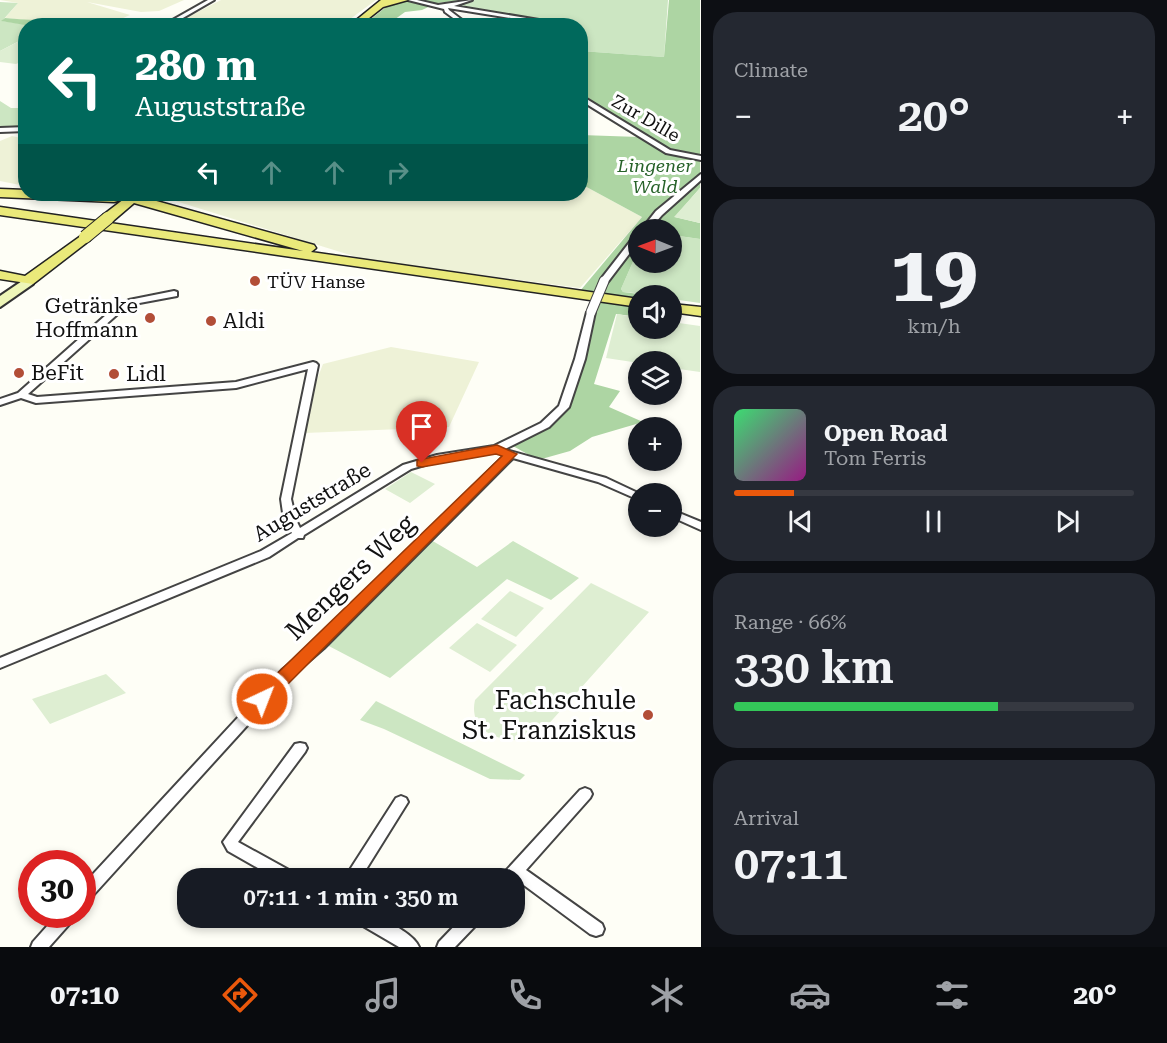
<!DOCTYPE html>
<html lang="en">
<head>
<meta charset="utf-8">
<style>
	:root { --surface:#171b24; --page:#242831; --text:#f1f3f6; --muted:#9ea1a6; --line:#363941; --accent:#ea580c }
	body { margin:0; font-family:"Roboto Serif",serif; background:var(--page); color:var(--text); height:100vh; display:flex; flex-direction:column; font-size:22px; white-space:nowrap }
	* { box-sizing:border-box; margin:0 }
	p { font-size:20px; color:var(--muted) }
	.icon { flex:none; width:33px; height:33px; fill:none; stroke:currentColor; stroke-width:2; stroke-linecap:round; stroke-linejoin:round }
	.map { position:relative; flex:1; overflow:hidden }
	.details { display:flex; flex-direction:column; gap:12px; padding:12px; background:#0d0f14; width:466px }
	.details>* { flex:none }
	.guide { position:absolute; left:18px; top:18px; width:570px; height:183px; border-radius:24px; box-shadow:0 3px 9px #0003; background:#00695c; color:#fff; overflow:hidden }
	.needle { width:39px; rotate:271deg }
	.controls { position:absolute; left:628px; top:219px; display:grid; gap:12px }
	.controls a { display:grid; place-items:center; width:54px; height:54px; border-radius:50%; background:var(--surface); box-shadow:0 3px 9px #0003; font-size:30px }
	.speed { position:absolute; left:18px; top:850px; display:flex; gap:12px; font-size:30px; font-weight:700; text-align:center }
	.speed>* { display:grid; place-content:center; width:78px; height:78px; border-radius:50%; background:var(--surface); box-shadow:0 3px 9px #0003; line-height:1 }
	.speed .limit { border:9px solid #d22; background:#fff; color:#111 }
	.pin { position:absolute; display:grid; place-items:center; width:51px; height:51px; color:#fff; margin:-62px -26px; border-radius:50% 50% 50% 0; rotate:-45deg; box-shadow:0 0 6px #0007 }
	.pin .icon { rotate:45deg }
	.me { position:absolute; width:66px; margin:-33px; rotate:43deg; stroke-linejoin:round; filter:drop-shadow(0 0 4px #0008) }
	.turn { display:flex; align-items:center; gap:21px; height:126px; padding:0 18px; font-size:27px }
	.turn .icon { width:78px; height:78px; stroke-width:2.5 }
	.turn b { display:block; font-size:42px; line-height:51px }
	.lanes { display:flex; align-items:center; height:57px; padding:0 18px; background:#0003; justify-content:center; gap:30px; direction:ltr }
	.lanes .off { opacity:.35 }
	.big { font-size:45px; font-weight:600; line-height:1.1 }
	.details .widget { flex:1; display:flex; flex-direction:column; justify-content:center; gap:9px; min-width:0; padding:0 21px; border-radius:24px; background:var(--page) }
	.details .dial { align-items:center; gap:0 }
	.dial b { font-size:78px; line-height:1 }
	.song { display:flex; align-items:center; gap:18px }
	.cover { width:72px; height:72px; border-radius:9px; background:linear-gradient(135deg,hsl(140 70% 55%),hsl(310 70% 35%)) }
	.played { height:6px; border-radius:3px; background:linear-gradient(90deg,var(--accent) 15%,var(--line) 15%) }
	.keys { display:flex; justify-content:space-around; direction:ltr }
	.heat { display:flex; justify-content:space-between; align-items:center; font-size:33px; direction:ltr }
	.charge { height:9px; border-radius:4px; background:linear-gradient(90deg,#34c759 66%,var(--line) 0) }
	.trip { position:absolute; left:177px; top:868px; width:348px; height:60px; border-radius:24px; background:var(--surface); box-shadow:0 3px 9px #0003; font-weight:600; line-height:60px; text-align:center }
	.tabs { display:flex; height:96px; justify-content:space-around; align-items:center; background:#090b0e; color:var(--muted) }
	.tabs .icon { width:42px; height:42px }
	.tabs .on { color:var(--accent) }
	.tabs b { font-size:27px; color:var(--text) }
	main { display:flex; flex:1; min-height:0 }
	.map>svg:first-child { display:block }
	.farmland { fill:#eef2d7 }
	.green { fill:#cce6c2 }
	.forest { fill:#add5a3 }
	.pitch { fill:#deeed2 }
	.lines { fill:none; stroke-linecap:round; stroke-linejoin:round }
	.minor-casing { stroke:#444; stroke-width:4 }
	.secondary-casing { stroke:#333; stroke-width:4 }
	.primary-casing { stroke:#222; stroke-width:3 }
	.minor { fill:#fff; fill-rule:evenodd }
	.secondary { fill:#eef6b8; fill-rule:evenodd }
	.primary { fill:#eae97a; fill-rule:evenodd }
	.minor-bridge-casing { stroke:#444; stroke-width:11; stroke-linecap:butt }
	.primary-bridge-casing { stroke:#222; stroke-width:14; stroke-linecap:butt }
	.minor-bridge { stroke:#fff; stroke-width:9 }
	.primary-bridge { stroke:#eae97a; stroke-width:12 }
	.route { fill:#ea580c; stroke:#983908; stroke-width:1.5 }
	.poi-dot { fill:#b24e37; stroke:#fff; stroke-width:2 }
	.labels { text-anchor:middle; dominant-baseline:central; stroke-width:6; stroke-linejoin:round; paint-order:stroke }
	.far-street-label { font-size:18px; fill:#111; stroke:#fff }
	.far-park-label { font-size:18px; font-style:italic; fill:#276229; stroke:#fff }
	.far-poi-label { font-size:18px; fill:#111; stroke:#fff; text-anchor:start }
	.poi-label { font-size:21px; fill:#111; stroke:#fff; text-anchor:start }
	.street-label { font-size:21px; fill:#111; stroke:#fff }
	.near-street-label { font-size:26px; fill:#111; stroke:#fff }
	.near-poi-label { font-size:26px; fill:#111; stroke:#fff; text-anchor:end }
</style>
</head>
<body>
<main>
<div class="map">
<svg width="701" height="947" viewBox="0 0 701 947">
	<rect width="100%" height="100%" fill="#fefef6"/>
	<!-- farmland -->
	<path class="farmland" d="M0 0H184L159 11 141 12 87 2 130 15 112 23 44 22 5 18 18 3Z
		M221 0H376L342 25H172Z
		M12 136 25 139V186L0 181V141Z
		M581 184 642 217 580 288 363 259 153 194H580Z
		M391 347 479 362 449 427 305 433 310 398 323 364Z"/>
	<!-- green -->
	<path class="green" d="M475 0H668L664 57 581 51 580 26 530 25 525 21 455 8 454 5Z
		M0 2 18 3 2 21 30 25 26 26 25 38 0 51Z
		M0 101 11 108H25V126L20 128 0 127Z
		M672 235 700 239V303L672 299V296L623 292 621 289 639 248V262H672Z
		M431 540 477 567 513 541 579 578 551 600 507 579 390 678 325 644Z
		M376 701 525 775 520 780 490 779 384 729 360 720Z"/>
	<!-- forest -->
	<path class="forest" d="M395 0H463L437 3 422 10 405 12 387 25 362 26Z
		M669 0H700V188L675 217 700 223V239L672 235V230H639V248L621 289 623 292 647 295 639 296V299L580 291 642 217 581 184V135L639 137 645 134 581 94V51L664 57Z
		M5 18C45 22 86 20 127 25L31 26 1 21Z
		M601 302 639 307V317L616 314 594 384 620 391 609 407 643 422 592 437 570 451 538 460 513 446 549 428 568 408 594 313Z"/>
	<!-- pitch -->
	<path class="pitch" d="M25 38V60L16 64 0 62V51Z
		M700 188V223L674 217Z
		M617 314 639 318V328H672V322L700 326V372L672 368V362L639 363 606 358Z
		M411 472 435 484 410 503 385 489Z
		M591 583 649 612 536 738C509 745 467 736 475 700Z
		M510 591 544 608 516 637 481 619Z
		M477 623 517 645 490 672 449 648Z
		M106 674 126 693 50 724 32 699Z"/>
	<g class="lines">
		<defs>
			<path id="minor" d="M208 0H214L169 26H162Z
				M408 0H417L438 5 472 0 454 6 545 21 542 23 448 8 449 10 470 26H464L445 12 444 9Z
				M580 95 670 150 701 156V160L666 153 580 100Z
				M26 127V131L0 132V128Z
				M701 174V180L662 215 649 230H641L656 211Z
				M636 234H639V241L607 283H601V279Z
				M174 291 177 292V296L134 304 121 311 28 394 37 397 236 382 313 362 316 363 318 365 291 499 296 520 300 528 403 465 437 455 494 446 541 423 559 406 575 359 587 312 591 309 595 312 585 359 569 407 549 427 501 451 438 461 411 469 304 535 303 538H298L269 557 0 668V658L261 551 292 533 284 520 281 499 308 369 236 388 36 403 21 398 0 405V399L18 393 115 307 129 300Z
				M506 450 606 478 640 494 639 500 598 482 513 458 324 648 292 676 87 902 82 904V886L282 670 316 642 504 456 501 453Z
				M672 510 701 522V530L672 517Z
				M300 743 305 744 307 748 305 752 238 842 296 874 299 879H277L228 851 223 842 295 744Z
				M585 788 590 790 592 794 590 798 526 870 602 924 604 929 602 934 596 936 590 934 517 880 514 882V879H500L503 874 580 790Z
				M401 796 406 798 408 802 360 879H344L396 798Z
				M57 915H75L73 920 49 947H31L33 942Z
				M356 918C364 918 373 916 380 919 393 924 414 935 419 947H399L358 923Z
				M462 918H480L478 923 455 947H437L439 942Z"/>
			<path id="secondary" d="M28 277 34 281 33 284 0 307V296Z"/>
			<path id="primary" d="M381 0H408L383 7 359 26H349Z
				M0 189 26 190V194H142V197L314 245 316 248 311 252 639 299V307L0 215V207L303 251 134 203 113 221H103V215L124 199 114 202 0 197Z
				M85 233 92 237 90 240 33 284 0 279V271L25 276Z
				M672 304 701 307V316L672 312Z"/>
		</defs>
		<!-- minor casing -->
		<use href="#minor" class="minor-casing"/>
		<!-- secondary casing -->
		<use href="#secondary" class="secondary-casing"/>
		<!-- primary casing -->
		<use href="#primary" class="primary-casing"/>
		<!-- minor -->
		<use href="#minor" class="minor"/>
		<!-- secondary -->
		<use href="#secondary" class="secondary"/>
		<!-- primary -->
		<use href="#primary" class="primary"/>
		<defs>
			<path id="minor-bridge" d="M591 312 604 281"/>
			<path id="primary-bridge" d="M85 237 108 218"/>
		</defs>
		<!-- minor-bridge casing -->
		<use href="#minor-bridge" class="minor-bridge-casing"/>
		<!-- primary-bridge casing -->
		<use href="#primary-bridge" class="primary-bridge-casing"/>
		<!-- minor-bridge -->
		<use href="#minor-bridge" class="minor-bridge"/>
		<!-- primary-bridge -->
		<use href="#primary-bridge" class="primary-bridge"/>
	</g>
	<!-- route -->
	<path class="route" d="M497 445 517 454 269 703H256L254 699 256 694 502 456 496 454 422 467 417 466V460Z"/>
	<!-- markers -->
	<g class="poi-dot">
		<circle cx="255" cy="281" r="6"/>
		<circle cx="150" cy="318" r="6"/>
		<circle cx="211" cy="321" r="6"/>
		<circle cx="19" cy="373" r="6"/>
		<circle cx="114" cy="374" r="6"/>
		<circle cx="648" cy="715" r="6"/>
	</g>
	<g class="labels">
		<!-- far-street labels -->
		<g class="far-street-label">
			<text transform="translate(646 118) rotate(30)">Zur Dille</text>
		</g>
		<!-- far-park labels -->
		<g class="far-park-label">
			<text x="655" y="165">Lingener<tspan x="655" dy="21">Wald</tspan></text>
		</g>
		<!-- far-poi labels -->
		<g class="far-poi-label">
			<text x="267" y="281">TÜV Hanse</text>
		</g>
		<!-- poi labels -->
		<g class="poi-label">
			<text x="138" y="306" text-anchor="end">Getränke<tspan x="138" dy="24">Hoffmann</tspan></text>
			<text x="223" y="321">Aldi</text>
			<text x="31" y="373">BeFit</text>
			<text x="126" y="374">Lidl</text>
		</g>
		<!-- street labels -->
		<g class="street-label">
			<text transform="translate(312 502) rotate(-31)">Auguststraße</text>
		</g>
		<!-- near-street labels -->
		<g class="near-street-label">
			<text transform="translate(350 577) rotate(-44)">Mengers Weg</text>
		</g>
		<!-- near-poi labels -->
		<g class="near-poi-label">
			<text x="636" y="700">Fachschule<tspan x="636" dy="30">St. Franziskus</tspan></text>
		</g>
	</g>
</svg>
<div class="controls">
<a><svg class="needle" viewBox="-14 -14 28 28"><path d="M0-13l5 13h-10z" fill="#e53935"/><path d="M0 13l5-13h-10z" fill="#9ea1a6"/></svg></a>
<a><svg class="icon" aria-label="sound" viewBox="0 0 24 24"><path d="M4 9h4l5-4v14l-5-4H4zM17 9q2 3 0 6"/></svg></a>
<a><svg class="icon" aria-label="layers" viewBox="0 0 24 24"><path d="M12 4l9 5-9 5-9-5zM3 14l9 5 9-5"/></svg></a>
<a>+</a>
<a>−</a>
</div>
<div class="speed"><div class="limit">30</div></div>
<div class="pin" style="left:422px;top:463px;background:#d93025"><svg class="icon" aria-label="arrive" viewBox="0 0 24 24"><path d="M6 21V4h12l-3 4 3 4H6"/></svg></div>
<svg class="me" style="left:262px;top:699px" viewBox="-20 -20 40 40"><circle r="17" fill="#ea580c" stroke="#fff" stroke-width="3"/><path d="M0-11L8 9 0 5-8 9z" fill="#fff"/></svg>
<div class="trip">07:11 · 1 min · 350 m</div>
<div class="guide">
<div class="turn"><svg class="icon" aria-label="left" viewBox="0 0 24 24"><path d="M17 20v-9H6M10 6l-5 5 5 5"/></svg><div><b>280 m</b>Auguststraße</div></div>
<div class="lanes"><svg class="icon" aria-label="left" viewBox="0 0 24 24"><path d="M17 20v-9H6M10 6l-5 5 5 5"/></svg><svg class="icon off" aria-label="ahead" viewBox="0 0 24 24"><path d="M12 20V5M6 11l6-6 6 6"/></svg><svg class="icon off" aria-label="ahead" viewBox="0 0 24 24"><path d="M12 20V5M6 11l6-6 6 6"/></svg><svg class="icon off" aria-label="right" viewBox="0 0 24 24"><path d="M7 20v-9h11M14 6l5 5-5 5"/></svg></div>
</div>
</div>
<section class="details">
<div class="widget"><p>Climate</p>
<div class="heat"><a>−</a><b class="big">20°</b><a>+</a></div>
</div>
<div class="widget dial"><b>19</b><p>km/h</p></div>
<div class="widget">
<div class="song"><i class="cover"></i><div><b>Open Road</b><p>Tom Ferris</p></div></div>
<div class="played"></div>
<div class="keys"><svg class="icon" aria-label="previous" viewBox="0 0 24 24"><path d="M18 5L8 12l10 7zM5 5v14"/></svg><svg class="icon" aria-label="pause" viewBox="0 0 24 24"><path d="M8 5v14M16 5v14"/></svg><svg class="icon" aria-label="next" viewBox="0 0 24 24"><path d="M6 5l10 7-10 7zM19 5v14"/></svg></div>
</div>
<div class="widget"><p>Range · 66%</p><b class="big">330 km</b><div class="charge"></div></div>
<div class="widget"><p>Arrival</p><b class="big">07:11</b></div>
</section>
</main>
<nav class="tabs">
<b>07:10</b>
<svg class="icon on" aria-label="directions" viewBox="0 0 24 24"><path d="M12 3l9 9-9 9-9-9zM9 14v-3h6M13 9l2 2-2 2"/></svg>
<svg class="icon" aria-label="music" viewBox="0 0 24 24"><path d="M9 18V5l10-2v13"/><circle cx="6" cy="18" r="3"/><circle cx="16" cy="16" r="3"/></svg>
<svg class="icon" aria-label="phone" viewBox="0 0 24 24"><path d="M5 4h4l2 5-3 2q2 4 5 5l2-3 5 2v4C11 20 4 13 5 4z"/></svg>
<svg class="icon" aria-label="climate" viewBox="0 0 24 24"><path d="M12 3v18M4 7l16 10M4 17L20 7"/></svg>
<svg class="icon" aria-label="car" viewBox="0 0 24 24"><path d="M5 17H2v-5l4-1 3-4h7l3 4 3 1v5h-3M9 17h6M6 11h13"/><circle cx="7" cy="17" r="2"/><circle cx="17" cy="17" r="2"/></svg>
<svg class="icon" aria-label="filters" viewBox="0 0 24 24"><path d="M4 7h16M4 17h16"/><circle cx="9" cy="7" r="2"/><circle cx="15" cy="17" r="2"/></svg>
<b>20°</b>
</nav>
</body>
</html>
